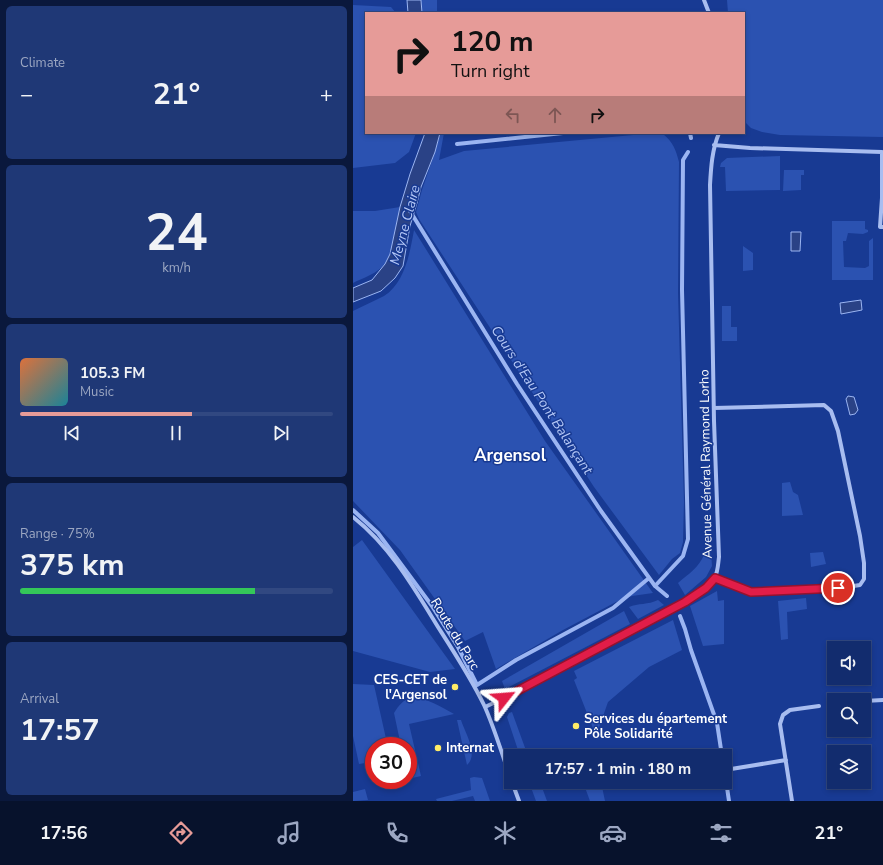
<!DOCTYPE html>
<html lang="en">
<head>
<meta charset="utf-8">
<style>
	:root { --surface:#122c6e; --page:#1f3876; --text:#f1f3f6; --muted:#9ca7c2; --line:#314881; --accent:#e69b98 }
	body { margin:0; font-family:"Nunito Sans",sans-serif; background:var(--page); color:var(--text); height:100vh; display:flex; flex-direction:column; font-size:15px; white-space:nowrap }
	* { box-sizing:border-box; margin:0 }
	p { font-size:13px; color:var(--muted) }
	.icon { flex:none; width:22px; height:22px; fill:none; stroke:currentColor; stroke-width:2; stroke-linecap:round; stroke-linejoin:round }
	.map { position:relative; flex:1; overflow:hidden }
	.details { display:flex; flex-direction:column; gap:6px; padding:6px; background:#0a183c; width:353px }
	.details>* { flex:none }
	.top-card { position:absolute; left:12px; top:12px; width:380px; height:122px; border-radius:0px; box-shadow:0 2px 6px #0003,0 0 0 1px var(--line); background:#e69b98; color:#111; overflow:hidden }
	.tools { position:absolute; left:474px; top:641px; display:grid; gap:8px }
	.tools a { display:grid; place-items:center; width:44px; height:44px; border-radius:0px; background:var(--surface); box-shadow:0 2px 6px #0003,0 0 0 1px var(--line); font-size:20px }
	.speed { position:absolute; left:12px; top:737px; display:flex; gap:8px; font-size:20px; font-weight:700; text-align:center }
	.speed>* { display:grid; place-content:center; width:52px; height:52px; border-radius:50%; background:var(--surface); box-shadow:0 2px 6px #0003,0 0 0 1px var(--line); line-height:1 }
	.speed .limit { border:6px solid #d22; background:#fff; color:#111 }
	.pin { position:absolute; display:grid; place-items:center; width:34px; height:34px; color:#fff; margin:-17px; border:2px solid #fff; border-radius:50%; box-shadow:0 1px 4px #0007 }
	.me { position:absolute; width:44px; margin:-22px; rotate:62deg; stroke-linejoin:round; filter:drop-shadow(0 0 3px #0008) }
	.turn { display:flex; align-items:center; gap:14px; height:84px; padding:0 20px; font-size:18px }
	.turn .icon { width:52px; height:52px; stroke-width:2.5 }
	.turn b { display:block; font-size:28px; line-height:34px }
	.lanes { display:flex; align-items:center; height:38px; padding:0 20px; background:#0003; justify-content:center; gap:20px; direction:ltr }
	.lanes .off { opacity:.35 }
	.big { font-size:30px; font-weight:700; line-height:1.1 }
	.details .card { flex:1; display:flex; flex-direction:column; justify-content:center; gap:6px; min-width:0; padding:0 14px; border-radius:6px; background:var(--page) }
	.details .dial { align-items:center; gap:0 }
	.dial b { font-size:52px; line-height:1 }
	.song { display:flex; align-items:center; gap:12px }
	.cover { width:48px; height:48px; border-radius:6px; background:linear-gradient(135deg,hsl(20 70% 55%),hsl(190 70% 35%)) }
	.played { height:4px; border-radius:2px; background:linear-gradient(90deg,var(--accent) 55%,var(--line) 55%) }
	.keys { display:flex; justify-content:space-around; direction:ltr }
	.heat { display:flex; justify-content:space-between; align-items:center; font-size:22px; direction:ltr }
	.charge { height:6px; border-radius:3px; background:linear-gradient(90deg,#34c759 75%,var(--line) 0) }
	.trip { position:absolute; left:151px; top:749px; width:228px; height:40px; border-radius:0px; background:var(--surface); box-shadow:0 2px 6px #0003,0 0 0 1px var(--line); font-weight:700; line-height:40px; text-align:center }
	.tab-bar { display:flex; height:64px; justify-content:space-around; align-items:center; background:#07122c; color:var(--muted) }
	.tab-bar .icon { width:28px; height:28px }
	.tab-bar .current { color:var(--accent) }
	.tab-bar b { font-size:18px; color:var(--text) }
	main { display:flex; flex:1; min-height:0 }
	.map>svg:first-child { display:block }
	.green { fill:#2b52b1 }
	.water { fill:#2a4286; stroke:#9bb5f2 }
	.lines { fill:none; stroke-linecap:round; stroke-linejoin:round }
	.stream { stroke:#9bb5f2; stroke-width:4 }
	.street { stroke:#a8bdf0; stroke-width:4 }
	.route-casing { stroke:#92132f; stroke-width:10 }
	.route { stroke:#e11d48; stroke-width:7 }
	.poi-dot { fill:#ffec67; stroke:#183a93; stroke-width:1.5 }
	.labels { text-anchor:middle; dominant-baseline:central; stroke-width:3; stroke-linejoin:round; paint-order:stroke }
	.street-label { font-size:13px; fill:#fff; stroke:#183a93 }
	.poi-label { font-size:13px; font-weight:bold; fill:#fff; stroke:#183a93; text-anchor:start }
	.water-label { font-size:14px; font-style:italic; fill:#b5c8f7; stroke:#183a93 }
	.district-label { font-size:17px; font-weight:bold; fill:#fff; stroke:#183a93 }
</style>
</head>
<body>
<main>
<section class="details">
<div class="card"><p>Climate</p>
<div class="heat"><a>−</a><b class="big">21°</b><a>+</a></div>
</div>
<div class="card dial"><b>24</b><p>km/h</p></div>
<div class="card">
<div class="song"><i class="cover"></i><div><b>105.3 FM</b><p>Music</p></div></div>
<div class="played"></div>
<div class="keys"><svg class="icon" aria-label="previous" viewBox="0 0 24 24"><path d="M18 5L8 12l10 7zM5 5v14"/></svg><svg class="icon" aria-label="pause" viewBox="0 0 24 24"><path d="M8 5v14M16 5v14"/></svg><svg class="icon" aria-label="next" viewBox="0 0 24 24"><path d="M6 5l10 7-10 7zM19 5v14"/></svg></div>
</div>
<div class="card"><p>Range · 75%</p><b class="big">375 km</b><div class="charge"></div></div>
<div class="card"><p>Arrival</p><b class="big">17:57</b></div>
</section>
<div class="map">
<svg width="530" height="801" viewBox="0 0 530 801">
	<rect width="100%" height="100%" fill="#183a93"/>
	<!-- green -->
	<path class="green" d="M68 0H84V13H69Z
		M374 0H530V137L427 135 409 132 398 128 391 121V13H375Z
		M0 5 38 7 43 13H13V133H63L56 152 42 163 0 168Z
		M87 133H91L86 160 111 151 280 135 310 134C320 142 323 150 326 162L325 293 331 502 330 542 327 553 319 559 306 575 241 487 66 219 63 212 69 190 82 152Z
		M427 156V190L373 191 372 167H367L368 163 374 158Z
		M431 170H451V175H448V190L430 191Z
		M47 207C45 221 40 254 32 264 25 273 10 278 0 283V211H22Z
		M479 221H512V229L515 230V232L510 234 495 233 493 241H490L491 267 512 268 516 266V241L520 238V280H479Z
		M61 230 192 441 300 593 279 596 263 602 210 630 143 669 130 632 112 641 47 550 0 501V311C10 306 21 301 31 296 52 283 57 252 61 230Z
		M390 246 400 253V270L390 271Z
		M369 306H378V327H384V341H369Z
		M437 482 440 492 445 495 450 515 429 516V483Z
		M9 540 102 669 77 672 0 651V547Z
		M353 550 358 552 359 566 353 577 332 595 325 583C338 572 347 567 353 550Z
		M470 552 473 564 458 567 457 553Z
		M364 591 365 601 371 600V644L350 646 337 606Z
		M453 598 454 609 434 612 435 639 428 640 425 601Z
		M305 600 311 605 285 619 276 607C285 603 295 605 305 600Z
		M271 611 277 624 152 689 149 681Z
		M320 620 329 650 296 667 255 702 243 736 221 680 224 678 221 671Z
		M0 684 21 685 34 743 17 747 21 767V777L17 779 12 763 6 764 0 736Z
		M59 697C74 698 88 707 101 714L56 724 68 776 55 779V746H48L41 713C46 705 50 700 59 697Z
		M159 712 175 756H167L154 717 156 713Z
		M104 720H108C112 733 126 754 114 765Z
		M121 777 129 778 137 801H122L120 796 99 801H84L83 799 118 790 117 778Z
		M176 782H187L194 801H183Z
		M230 782H248L252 801H237Z
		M12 789 15 800 0 801V792Z"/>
	<!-- water -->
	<path class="water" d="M54 0H68L69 13H55Z
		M72 133H87L82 152 68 187 64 203 57 226 50 266 42 278 28 291 0 302V288L19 280 32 264 37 254 47 207 57 174Z
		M438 232H448L447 251H438Z
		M508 300 509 310 488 314 487 303Z
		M495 396 501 397 505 410 502 414 497 415 493 399Z"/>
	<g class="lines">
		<!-- stream -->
		<path class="stream" d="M337 133 338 138
			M104 144 210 133
			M57 211 164 384 248 511 302 586 314 596
			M0 510 25 533 79 606 105 647 124 685 163 660 260 608 296 578
			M302 586 330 556 335 539 329 290 330 160 335 152
			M327 616 332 629 338 650 364 723 369 756
			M372 774 376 801"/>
		<!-- street -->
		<path class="street" d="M351 0 356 13
			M361 145 397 148 529 152V198L527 227H530
			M361 408 471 405 478 411 485 431 507 536 511 563V579L507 585 475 590 398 593 362 578
			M0 517C37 546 61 588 85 627 101 652 118 678 131 705 142 729 149 755 158 779
			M511 701 530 700
			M480 703H481
			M132 707 151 698 332 602C342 595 356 588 362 577 365 571 365 564 366 557L361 421 357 185C358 167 359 150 366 133
			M372 770 433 760
			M159 782 166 801
			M439 801 427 724 430 715 437 710 466 706"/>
	</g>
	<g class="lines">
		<defs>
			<path id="route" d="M151 698 332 602 353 588 362 578 398 592 485 588"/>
		</defs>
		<!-- route casing -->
		<use href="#route" class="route-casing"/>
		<!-- route -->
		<use href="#route" class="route"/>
	</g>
	<!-- markers -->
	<g class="poi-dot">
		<circle cx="102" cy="687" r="4"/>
		<circle cx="223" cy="726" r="4"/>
		<circle cx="85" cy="748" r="4"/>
	</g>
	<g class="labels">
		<!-- street labels -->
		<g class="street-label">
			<text transform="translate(353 464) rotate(-91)">Avenue Général Raymond Lorho</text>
			<text transform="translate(102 634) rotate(59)">Route du Parc</text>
		</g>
		<!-- poi labels -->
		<g class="poi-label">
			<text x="94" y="680" text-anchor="end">CES-CET de<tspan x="94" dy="15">l'Argensol</tspan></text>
			<text x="231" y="719">Services du épartement<tspan x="231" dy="15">Pôle Solidarité</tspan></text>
			<text x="93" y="748">Internat</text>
		</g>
		<!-- water labels -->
		<g class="water-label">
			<text transform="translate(52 225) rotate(-75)">Meyne Claire</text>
			<text transform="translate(189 400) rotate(57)">Cours d'Eau Pont Balançant</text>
		</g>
		<!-- district labels -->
		<g class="district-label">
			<text x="157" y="455">Argensol</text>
		</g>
	</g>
</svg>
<div class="tools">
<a><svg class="icon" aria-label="sound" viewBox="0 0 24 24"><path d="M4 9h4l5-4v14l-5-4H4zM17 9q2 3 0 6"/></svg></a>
<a><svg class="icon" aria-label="search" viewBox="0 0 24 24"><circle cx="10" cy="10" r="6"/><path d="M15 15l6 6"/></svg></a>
<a><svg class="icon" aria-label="layers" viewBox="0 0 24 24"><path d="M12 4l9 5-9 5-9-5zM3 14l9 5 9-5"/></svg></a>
</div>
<div class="speed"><div class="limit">30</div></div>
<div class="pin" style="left:485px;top:588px;background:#d93025"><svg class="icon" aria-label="arrive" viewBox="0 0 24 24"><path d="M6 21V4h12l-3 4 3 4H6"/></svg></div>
<svg class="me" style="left:151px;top:698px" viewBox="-20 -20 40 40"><path d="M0-17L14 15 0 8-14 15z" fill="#e11d48" stroke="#fff" stroke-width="4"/></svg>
<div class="trip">17:57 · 1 min · 180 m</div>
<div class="top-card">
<div class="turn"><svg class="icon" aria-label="right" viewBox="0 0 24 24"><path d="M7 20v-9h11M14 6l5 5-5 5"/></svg><div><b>120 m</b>Turn right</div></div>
<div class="lanes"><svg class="icon off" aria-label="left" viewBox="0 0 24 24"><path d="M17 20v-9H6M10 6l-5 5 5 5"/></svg><svg class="icon off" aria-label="ahead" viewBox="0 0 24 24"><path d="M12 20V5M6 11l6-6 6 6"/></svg><svg class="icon" aria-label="right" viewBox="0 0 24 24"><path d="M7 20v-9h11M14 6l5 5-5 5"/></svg></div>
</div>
</div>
</main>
<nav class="tab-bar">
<b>17:56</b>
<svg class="icon current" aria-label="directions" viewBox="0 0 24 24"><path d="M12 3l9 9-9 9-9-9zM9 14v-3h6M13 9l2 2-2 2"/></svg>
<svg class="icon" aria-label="music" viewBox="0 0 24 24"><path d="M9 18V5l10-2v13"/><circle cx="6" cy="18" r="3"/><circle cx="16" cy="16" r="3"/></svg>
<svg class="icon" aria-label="phone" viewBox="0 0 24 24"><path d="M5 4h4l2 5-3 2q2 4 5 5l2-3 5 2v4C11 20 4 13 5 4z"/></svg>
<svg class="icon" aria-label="climate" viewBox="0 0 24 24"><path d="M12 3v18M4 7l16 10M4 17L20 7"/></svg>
<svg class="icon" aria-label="car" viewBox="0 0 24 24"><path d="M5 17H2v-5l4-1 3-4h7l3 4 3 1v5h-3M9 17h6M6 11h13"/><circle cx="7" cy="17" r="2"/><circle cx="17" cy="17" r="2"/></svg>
<svg class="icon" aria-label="filters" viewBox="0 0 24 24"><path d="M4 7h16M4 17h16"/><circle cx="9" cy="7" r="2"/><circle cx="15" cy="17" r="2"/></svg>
<b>21°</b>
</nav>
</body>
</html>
